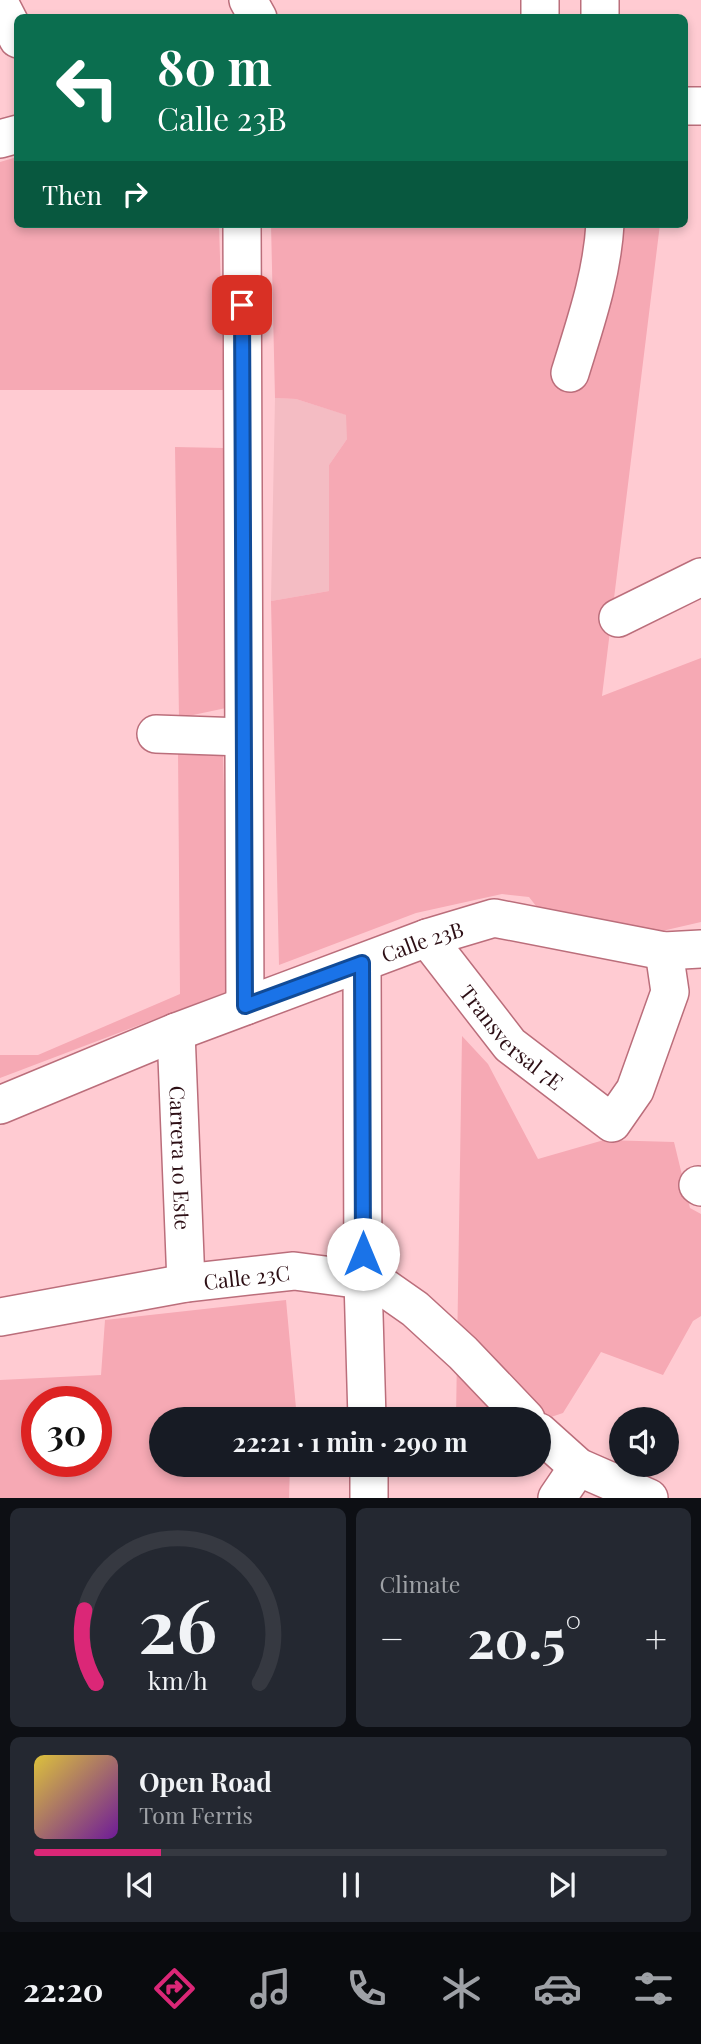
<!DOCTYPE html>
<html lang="en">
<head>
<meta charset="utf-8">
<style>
	:root { --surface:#171b24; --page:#242831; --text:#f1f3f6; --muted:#9ea1a6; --line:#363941; --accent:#db2777 }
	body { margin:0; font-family:"Playfair Display",serif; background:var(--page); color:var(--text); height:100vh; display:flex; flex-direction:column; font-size:26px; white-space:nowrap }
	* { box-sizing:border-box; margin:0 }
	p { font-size:23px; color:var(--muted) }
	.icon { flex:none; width:38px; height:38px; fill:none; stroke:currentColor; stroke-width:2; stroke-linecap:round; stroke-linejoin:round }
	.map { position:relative; height:1498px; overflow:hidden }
	.drawer { display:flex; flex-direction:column; gap:10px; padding:10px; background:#0d0f14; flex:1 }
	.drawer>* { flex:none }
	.banner { position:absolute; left:14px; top:14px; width:674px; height:214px; border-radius:10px; box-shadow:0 4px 10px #0003; background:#0b6e4f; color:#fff; overflow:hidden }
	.buttons { position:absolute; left:609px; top:1407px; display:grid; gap:14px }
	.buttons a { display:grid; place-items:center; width:70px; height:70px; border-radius:50%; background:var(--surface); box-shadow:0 4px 10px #0003; font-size:35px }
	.speed { position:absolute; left:21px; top:1386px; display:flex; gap:14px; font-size:35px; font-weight:700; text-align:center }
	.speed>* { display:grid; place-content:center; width:91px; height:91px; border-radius:50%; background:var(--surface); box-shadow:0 4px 10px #0003; line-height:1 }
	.speed .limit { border:10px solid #d22; background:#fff; color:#111 }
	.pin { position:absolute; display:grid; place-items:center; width:60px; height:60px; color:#fff; margin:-30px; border-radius:14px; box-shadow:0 4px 10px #0006 }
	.me { position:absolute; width:77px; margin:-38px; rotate:0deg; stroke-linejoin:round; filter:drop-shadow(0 0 5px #0008) }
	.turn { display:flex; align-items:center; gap:24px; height:147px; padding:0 28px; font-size:32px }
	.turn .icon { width:91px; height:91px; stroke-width:2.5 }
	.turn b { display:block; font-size:49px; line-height:60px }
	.then { display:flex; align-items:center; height:66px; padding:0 28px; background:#0003; gap:14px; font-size:26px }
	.big { font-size:52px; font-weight:700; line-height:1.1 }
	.drawer .tile { flex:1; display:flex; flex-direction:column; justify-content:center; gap:10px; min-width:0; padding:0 24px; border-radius:10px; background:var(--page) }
	.drawer .dial { align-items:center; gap:0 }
	.dial svg { height:182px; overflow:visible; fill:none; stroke:var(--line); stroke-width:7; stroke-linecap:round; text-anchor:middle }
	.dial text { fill:var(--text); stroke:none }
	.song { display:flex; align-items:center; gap:21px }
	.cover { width:84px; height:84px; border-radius:10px; background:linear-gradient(135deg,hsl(50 70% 55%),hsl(280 70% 35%)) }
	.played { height:7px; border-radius:4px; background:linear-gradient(90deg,var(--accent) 20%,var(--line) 20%) }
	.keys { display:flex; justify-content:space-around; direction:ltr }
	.heat { display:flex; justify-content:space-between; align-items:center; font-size:38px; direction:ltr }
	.drawer .tiles { flex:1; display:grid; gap:10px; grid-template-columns:1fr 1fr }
	.tile:last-child { grid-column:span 2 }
	.trip { position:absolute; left:149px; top:1407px; width:402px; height:70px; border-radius:35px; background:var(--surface); box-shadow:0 4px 10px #0003; font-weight:700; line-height:70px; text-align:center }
	.dock { display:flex; height:112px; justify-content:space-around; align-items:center; background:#090b0e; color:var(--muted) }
	.dock .icon { width:49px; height:49px }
	.dock .current { color:var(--accent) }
	.dock b { font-size:32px; color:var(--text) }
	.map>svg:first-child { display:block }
	.built { fill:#f4bcc3 }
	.green { fill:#f6a9b4; fill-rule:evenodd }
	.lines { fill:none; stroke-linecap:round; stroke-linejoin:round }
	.minor-casing { stroke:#bb6e7b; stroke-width:40 }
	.minor { stroke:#fff; stroke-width:37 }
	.route-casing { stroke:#114b97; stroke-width:18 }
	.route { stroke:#1a73e8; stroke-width:12 }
	.labels { text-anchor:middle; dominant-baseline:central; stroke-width:7; stroke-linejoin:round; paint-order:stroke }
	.street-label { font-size:21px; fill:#2d0f15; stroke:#f5e3e5 }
</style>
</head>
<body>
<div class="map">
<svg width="701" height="1498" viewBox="0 0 701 1498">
	<rect width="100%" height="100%" fill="#ffcbd2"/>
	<!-- built -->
	<path class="built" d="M275 398 296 399 347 415V439L329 465V591L271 601Z"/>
	<!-- green -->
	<path class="green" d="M17 157 18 224H219L224 390H0V162Z
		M271 224H660L602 696 701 658V922L662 931 544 916 529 897 502 894 416 913 279 965 271 601 329 591V465L347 439 346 415 296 399 275 398Z
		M175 447 224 448 226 708 179 718Z
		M178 750H223L229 991 0 1078V1055H38L180 994Z
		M462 1036 488 1064 538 1159 604 1140 674 1142 690 1208 701 1214V1316L693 1321 663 1375 601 1352 563 1413 539 1421V1419H456Z
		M286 1300 297 1419H161V1465H290L289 1498H0V1380L101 1375 105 1320ZM37 1402H96V1461H37Z"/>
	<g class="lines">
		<defs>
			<g id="minor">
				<path d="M248 0 258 18"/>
				<path d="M0 4 18 39"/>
				<path d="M540 18V0"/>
				<path d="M600 18V0"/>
				<path d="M684 106H701"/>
				<path d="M0 139 18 134"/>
				<path d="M242 224 245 1006"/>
				<path d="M570 373C585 324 602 276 605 224"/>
				<path d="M618 618 701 577"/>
				<path d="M156 734 243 737"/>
				<path id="s1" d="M427 938 510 1045 612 1123 635 1090 670 992 664 951"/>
				<path d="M362 963 363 1280 367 1419"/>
				<path id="s2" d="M176 1032 186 1283"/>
				<path id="s3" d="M0 1105 176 1032 427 938 494 918 664 951 701 949"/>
				<path d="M698 1185 701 1187"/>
				<path id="s4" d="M0 1317 186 1283 294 1271 363 1280 385 1288 415 1309 463 1353 526 1419"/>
				<path d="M539 1432 578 1467 649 1498"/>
				<path d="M369 1465V1498"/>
				<path d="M557 1498 578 1467"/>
			</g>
		</defs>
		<!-- minor casing -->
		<use href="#minor" class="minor-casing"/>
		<!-- minor -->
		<use href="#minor" class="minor"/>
	</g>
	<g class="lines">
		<defs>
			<path id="route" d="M242 305 245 1006 362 963 363 1254"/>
		</defs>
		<!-- route casing -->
		<use href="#route" class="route-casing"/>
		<!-- route -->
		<use href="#route" class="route"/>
	</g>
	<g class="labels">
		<!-- street labels -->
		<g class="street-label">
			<text stroke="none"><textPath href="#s3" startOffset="453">Calle 23B</textPath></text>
			<text stroke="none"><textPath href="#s1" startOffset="131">Transversal 7E</textPath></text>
			<text stroke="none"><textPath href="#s2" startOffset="126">Carrera 10 Este</textPath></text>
			<text stroke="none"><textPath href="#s4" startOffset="250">Calle 23C</textPath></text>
		</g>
	</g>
</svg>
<div class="buttons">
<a><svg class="icon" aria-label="sound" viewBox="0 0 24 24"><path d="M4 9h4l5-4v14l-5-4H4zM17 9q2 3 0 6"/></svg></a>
</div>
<div class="speed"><div class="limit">30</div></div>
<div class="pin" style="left:242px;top:305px;background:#d93025"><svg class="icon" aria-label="arrive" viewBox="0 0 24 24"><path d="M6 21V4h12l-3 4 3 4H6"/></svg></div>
<svg class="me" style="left:363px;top:1254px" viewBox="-20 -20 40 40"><circle r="19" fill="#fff"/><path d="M0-13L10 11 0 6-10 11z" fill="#1a73e8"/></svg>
<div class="trip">22:21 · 1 min · 290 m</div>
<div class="banner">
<div class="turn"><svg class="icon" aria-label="left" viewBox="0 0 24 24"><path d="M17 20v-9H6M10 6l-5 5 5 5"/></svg><div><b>80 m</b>Calle 23B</div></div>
<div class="then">Then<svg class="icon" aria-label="right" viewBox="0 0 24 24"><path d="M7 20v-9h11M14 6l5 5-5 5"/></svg></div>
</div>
</div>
<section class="drawer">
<div class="tiles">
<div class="tile dial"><svg viewBox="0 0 100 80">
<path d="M14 69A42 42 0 1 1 86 69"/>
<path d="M14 69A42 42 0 0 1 9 37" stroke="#db2777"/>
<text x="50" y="56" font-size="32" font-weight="700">26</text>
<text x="50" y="72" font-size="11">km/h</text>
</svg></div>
<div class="tile"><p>Climate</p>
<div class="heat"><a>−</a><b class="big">20.5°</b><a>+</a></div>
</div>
<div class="tile">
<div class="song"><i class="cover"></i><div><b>Open Road</b><p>Tom Ferris</p></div></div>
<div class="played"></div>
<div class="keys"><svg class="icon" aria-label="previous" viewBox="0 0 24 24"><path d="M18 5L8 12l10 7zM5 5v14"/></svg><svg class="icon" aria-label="pause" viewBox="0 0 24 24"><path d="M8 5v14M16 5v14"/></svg><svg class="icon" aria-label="next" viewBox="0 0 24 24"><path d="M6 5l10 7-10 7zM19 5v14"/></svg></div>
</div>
</div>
</section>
<nav class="dock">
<b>22:20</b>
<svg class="icon current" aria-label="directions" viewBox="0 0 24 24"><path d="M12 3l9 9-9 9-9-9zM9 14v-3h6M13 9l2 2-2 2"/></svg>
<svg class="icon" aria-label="music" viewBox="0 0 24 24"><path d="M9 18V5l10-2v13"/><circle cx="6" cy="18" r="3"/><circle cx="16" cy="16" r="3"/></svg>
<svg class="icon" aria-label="phone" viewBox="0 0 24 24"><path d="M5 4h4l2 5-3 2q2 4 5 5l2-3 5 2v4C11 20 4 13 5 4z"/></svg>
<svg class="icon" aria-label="climate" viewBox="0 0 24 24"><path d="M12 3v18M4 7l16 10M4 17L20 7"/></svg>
<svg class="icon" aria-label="car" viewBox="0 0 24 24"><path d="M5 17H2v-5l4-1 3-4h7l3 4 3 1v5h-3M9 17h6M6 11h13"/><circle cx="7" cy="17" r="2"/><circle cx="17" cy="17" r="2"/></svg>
<svg class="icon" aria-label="filters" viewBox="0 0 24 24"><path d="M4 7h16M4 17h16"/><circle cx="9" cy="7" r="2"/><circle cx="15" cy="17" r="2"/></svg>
</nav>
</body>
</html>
